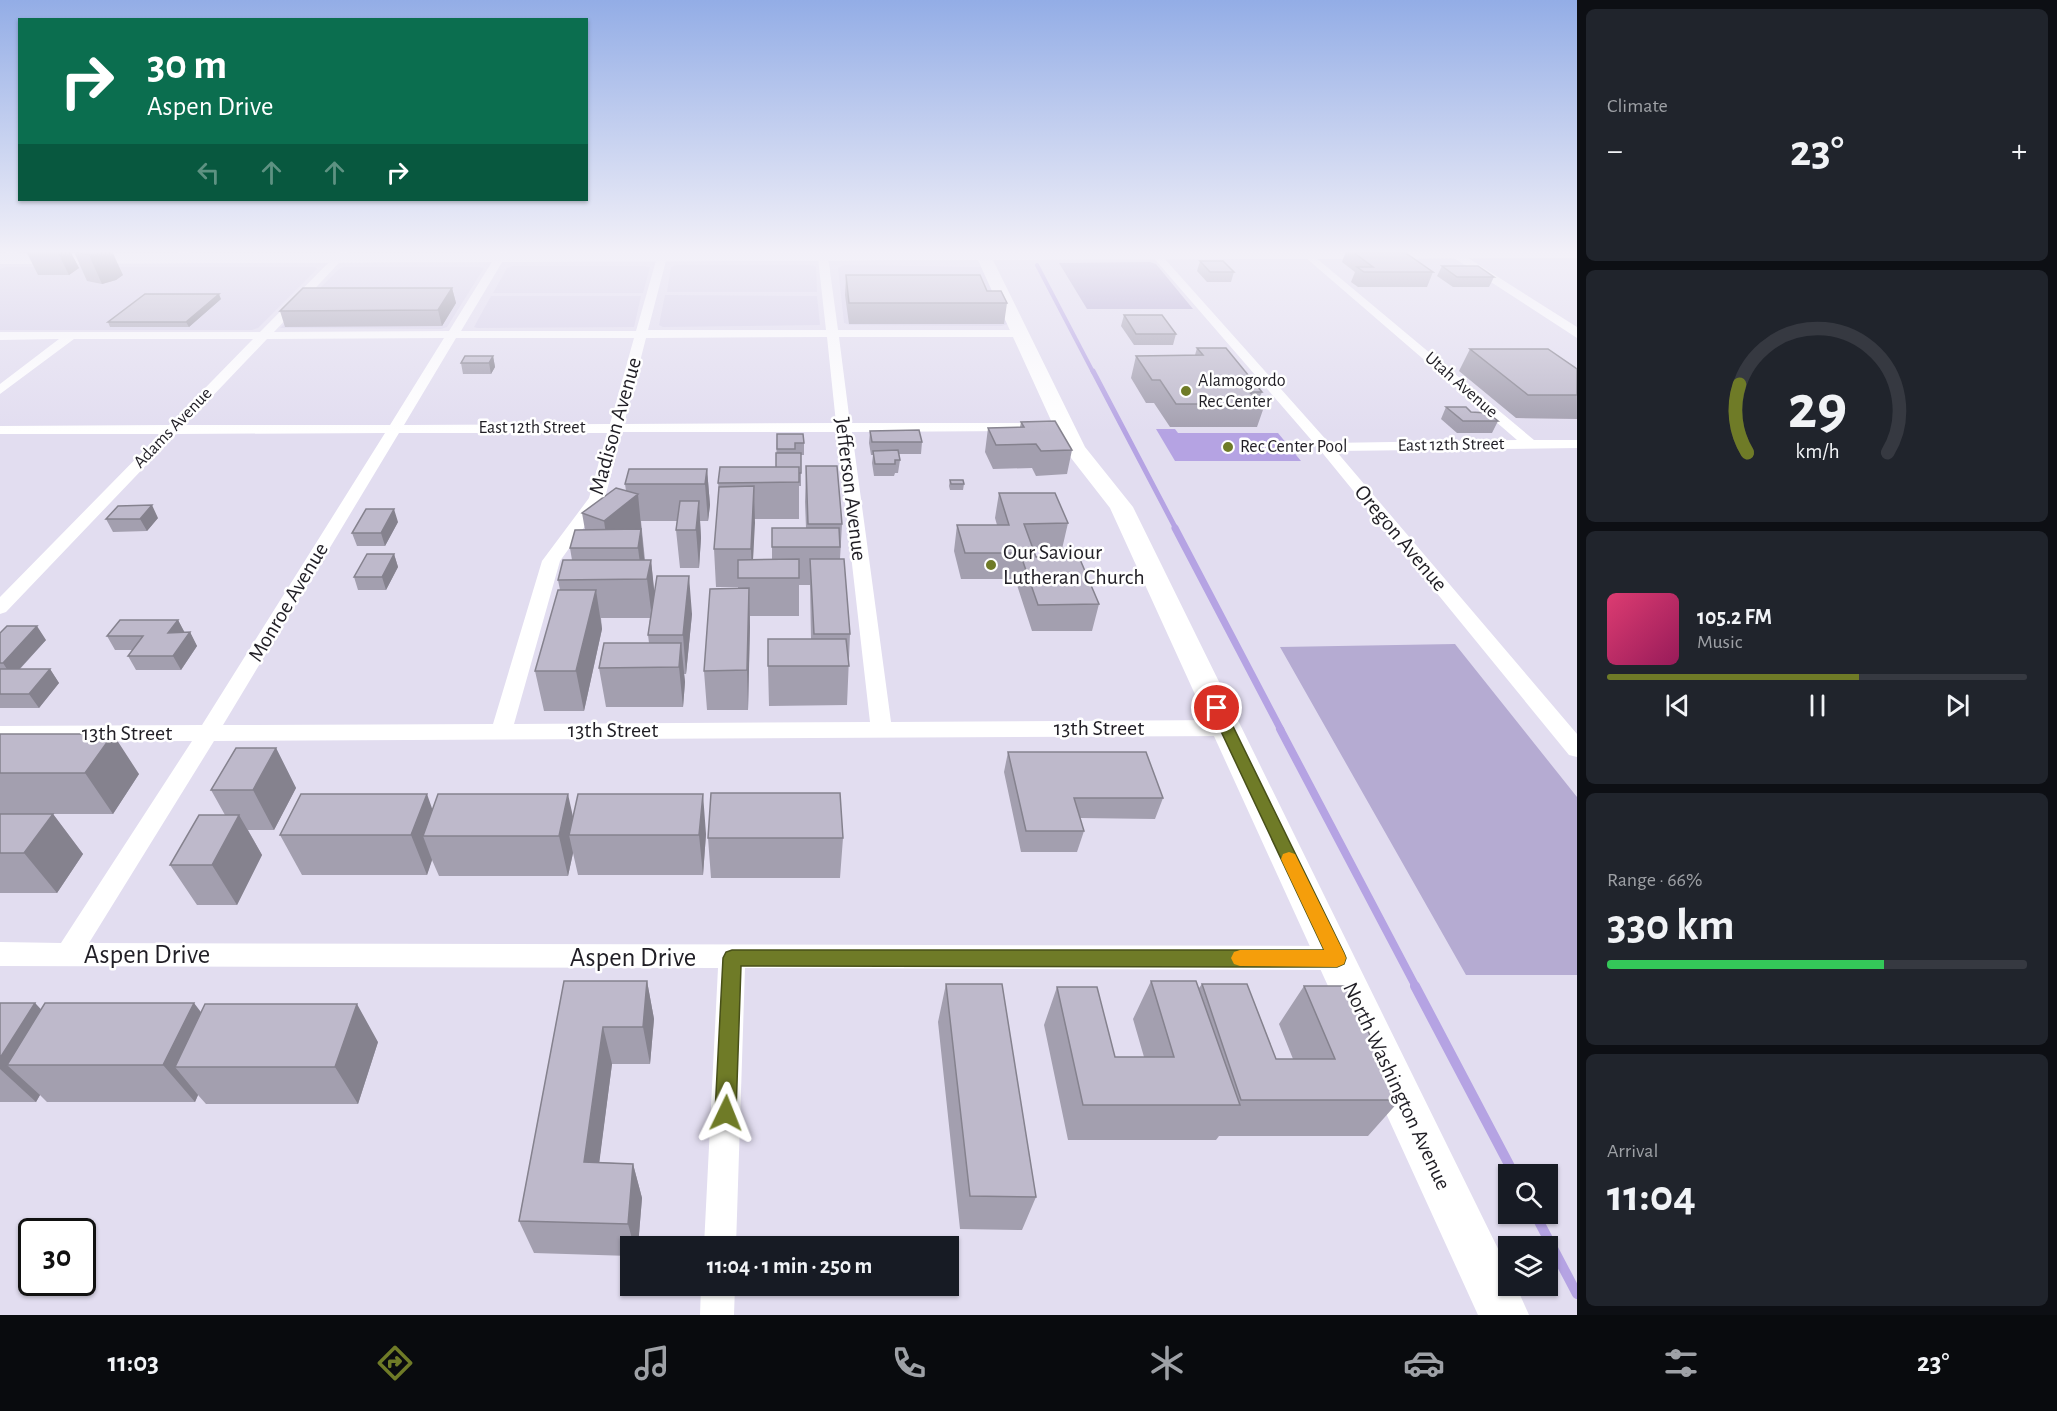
<!DOCTYPE html>
<html lang="en">
<head>
<meta charset="utf-8">
<style>
	:root { --surface:#171b24; --page:#20242c; --text:#f1f3f6; --muted:#9ea1a6; --line:#363941; --accent:#6f7b27 }
	body { margin:0; font-family:"Alegreya Sans",sans-serif; background:var(--page); color:var(--text); height:100vh; display:flex; flex-direction:column; font-size:22px; white-space:nowrap }
	* { box-sizing:border-box; margin:0 }
	p { font-size:20px; color:var(--muted) }
	.icon { flex:none; width:33px; height:33px; fill:none; stroke:currentColor; stroke-width:2; stroke-linecap:round; stroke-linejoin:round }
	.map { position:relative; flex:1; overflow:hidden }
	.side { display:flex; flex-direction:column; gap:9px; padding:9px; background:#0d0f14; width:480px }
	.side>* { flex:none }
	.hud { position:absolute; left:18px; top:18px; width:570px; height:183px; border-radius:0px; box-shadow:0 2px 4px #0004; background:#0b6e4f; color:#fff; overflow:hidden }
	.tools { position:absolute; left:1498px; top:1164px; display:grid; gap:12px }
	.tools a { display:grid; place-items:center; width:60px; height:60px; border-radius:0px; background:var(--surface); box-shadow:0 2px 4px #0004; font-size:30px }
	.speed { position:absolute; left:18px; top:1218px; display:flex; gap:12px; font-size:30px; font-weight:700; text-align:center }
	.speed>* { display:grid; place-content:center; width:78px; height:78px; border-radius:50%; background:var(--surface); box-shadow:0 2px 4px #0004; line-height:1 }
	.speed .limit { border:3px solid #111; border-radius:9px; background:#fff; color:#111 }
	.pin { position:absolute; display:grid; place-items:center; width:51px; height:51px; color:#fff; margin:-26px; border:3px solid #fff; border-radius:50%; box-shadow:0 2px 6px #0007 }
	.me { position:absolute; width:66px; margin:-33px; rotate:2deg; stroke-linejoin:round; filter:drop-shadow(0 0 4px #0008) }
	.turn { display:flex; align-items:center; gap:21px; height:126px; padding:0 30px; font-size:27px }
	.turn .icon { width:78px; height:78px; stroke-width:2.5 }
	.turn b { display:block; font-size:42px; line-height:51px }
	.lanes { display:flex; align-items:center; height:57px; padding:0 30px; background:#0003; justify-content:center; gap:30px; direction:ltr }
	.lanes .off { opacity:.35 }
	.big { font-size:45px; font-weight:600; line-height:1.1 }
	.side .widget { flex:1; display:flex; flex-direction:column; justify-content:center; gap:9px; min-width:0; padding:0 21px; border-radius:9px; background:var(--page) }
	.side .dial { align-items:center; gap:0 }
	.dial svg { height:156px; overflow:visible; fill:none; stroke:var(--line); stroke-width:7; stroke-linecap:round; text-anchor:middle }
	.dial text { fill:var(--text); stroke:none }
	.song { display:flex; align-items:center; gap:18px }
	.cover { width:72px; height:72px; border-radius:9px; background:linear-gradient(135deg,hsl(340 70% 55%),hsl(330 70% 35%)) }
	.played { height:6px; border-radius:3px; background:linear-gradient(90deg,var(--accent) 60%,var(--line) 60%) }
	.keys { display:flex; justify-content:space-around; direction:ltr }
	.heat { display:flex; justify-content:space-between; align-items:center; font-size:33px; direction:ltr }
	.charge { height:9px; border-radius:4px; background:linear-gradient(90deg,#34c759 66%,var(--line) 0) }
	.trip { position:absolute; left:620px; top:1236px; width:339px; height:60px; border-radius:0px; background:var(--surface); box-shadow:0 2px 4px #0004; font-weight:600; line-height:60px; text-align:center }
	.menu { display:flex; height:96px; justify-content:space-around; align-items:center; background:#090b0e; color:var(--muted) }
	.menu .icon { width:42px; height:42px }
	.menu .selected { color:var(--accent) }
	.menu b { font-size:27px; color:var(--text) }
	main { display:flex; flex:1; min-height:0 }
	.map>svg:first-child { display:block }
	.built { fill:#d6d0e9 }
	.green { fill:#b5abd2 }
	.water { fill:#b5a3e3 }
	.lines { fill:none; stroke-linecap:round; stroke-linejoin:round }
	.stream-far4 { stroke:#b5a3e3; stroke-width:4 }
	.stream-far3 { stroke:#b5a3e3; stroke-width:5 }
	.stream-far2 { stroke:#b5a3e3; stroke-width:7 }
	.stream-far1 { stroke:#b5a3e3; stroke-width:8 }
	.stream { stroke:#b5a3e3; stroke-width:10 }
	.minor { fill:#fff; fill-rule:evenodd }
	.tertiary { fill:#fff; fill-rule:evenodd }
	.secondary { fill:#fff; fill-rule:evenodd }
	.wall { fill:#a39faf }
	.shaded-wall { fill:#85828e }
	.building { fill:#beb9cb; stroke:#85828e; stroke-width:1.5 }
	.route { fill:#6f7b27; stroke:#485019; stroke-width:1.5 }
	.slow { fill:#f59e0b }
	.poi-dot { fill:#6f7b27; stroke:#fff; stroke-width:2 }
	.labels { text-anchor:middle; dominant-baseline:central; stroke-width:5; stroke-linejoin:round; paint-order:stroke }
	.far-poi-label { font-size:18px; fill:#201e25; stroke:#fff; text-anchor:start }
	.far-street-label { font-size:18px; fill:#201e25; stroke:#fff }
	.street-label { font-size:22px; fill:#201e25; stroke:#fff }
	.poi-label { font-size:22px; fill:#201e25; stroke:#fff; text-anchor:start }
	.near-street-label { font-size:27px; fill:#201e25; stroke:#fff }
</style>
</head>
<body>
<main>
<div class="map">
<svg width="1577" height="1315" viewBox="0 0 1577 1315">
	<rect width="100%" height="100%" fill="#e2ddf0"/>
	<!-- built -->
	<path class="built" d="M677 265H811L816 267 817 292H667L671 267Z
		M844 265 981 267 1007 324 1002 326 850 325 844 323 838 268Z
		M513 266H643L650 267 643 293H493L507 268Z
		M6 267H315L317 269 258 328 252 330H0V269Z
		M344 267H479L484 268 447 327 441 329 280 328 339 269Z
		M665 295 817 296 820 325 663 327 659 325Z
		M491 296H641L634 327 477 328 474 327Z"/>
	<!-- green -->
	<path class="green" d="M1150 262 1156 264 1193 309H1087L1059 263Z
		M1455 644 1577 797V975H1466L1280 647Z"/>
	<!-- water -->
	<path class="water" d="M1156 429H1175L1178 433H1278L1301 461H1175Z"/>
	<g class="lines">
		<!-- stream-far4 -->
		<path class="stream-far4" d="M1037 265 1093 372"/>
		<!-- stream-far3 -->
		<path class="stream-far3" d="M1093 371 1176 529"/>
		<!-- stream-far2 -->
		<path class="stream-far2" d="M1175 528 1281 730"/>
		<!-- stream-far1 -->
		<path class="stream-far1" d="M1280 729 1416 987"/>
		<!-- stream -->
		<path class="stream" d="M1415 986 1514 1174
			M1535 1214 1577 1294"/>
		<!-- minor -->
		<path class="minor" d="M12 249H23L0 262V255Z
			M182 249H193L179 261H171V257Z
			M342 249H352L274 332 449 331 500 249H510L461 331H636L657 257 662 254 667 257 648 330H826L817 249H827L838 330H1024L1026 333 1020 337H839L850 423H1041L1048 427 1041 431 852 432 891 722 1227 720 1234 723 1238 728 1234 733 1227 736 214 741 89 943 1337 946 1346 950 1350 958 1346 966 1337 970 745 968 736 1246H704L718 968 0 966V942L61 943 192 741 0 742V726L202 725 385 433 176 434 6 612 0 614V597L160 434H0V426L169 425 253 339H74L0 394V384L59 339 0 340V332H260ZM827 337 836 423 624 424 646 338ZM444 338 390 425H185L267 339ZM456 338H634L610 424 404 425ZM622 432H837L870 722 514 724 560 561 605 498ZM399 433H607L589 498 542 561 493 724 223 725Z
			M1146 249H1156L1329 443 1517 440 1305 257V253L1309 252 1534 440H1577V448L1336 451 1577 734V757L1569 755 1320 450Z
			M701 1286H735L734 1315H700Z"/>
		<!-- tertiary -->
		<path class="tertiary" d="M1440 249H1454L1577 327V338Z"/>
		<!-- secondary -->
		<path class="secondary" d="M973 249H987L989 251 1577 250V258L993 260 1085 447 1133 507 1509 1271V1286H1516L1529 1315H1478L1110 508 1064 449 978 260 0 264V254L974 251Z"/>
	</g>
	<!-- wall -->
	<path class="wall" d="M25 249H69L79 268 69 275H38Z
		M83 249 123 275 116 280 102 284 87 281 74 252Z
		M1347 249H1400L1433 272 1427 287H1358L1351 282 1355 272 1342 262Z
		M1200 261 1234 272 1231 282H1207L1197 271Z
		M1442 266 1494 277 1489 287H1453L1437 276Z
		M846 275 987 291 1007 303 1004 324H849L845 295Z
		M452 288 456 303 442 326 285 327 280 311Z
		M221 299 189 327H110L108 322Z
		M1124 315 1176 334 1173 345H1134L1121 326Z
		M1197 348 1262 392 1259 399 1265 404 1257 427H1170L1154 403H1146L1131 378 1136 356 1195 355Z
		M1470 349 1577 369V419L1516 418 1459 371Z
		M493 356 495 367 491 374H463L461 363Z
		M1446 407 1471 412 1498 421 1492 433H1457L1441 419Z
		M1021 422 1072 450 1067 474 1036 476 1032 468 993 469 985 452 988 428 1020 427Z
		M870 431 922 442 921 454H899L900 460 898 473H895L894 476H874L872 463 873 455H871L869 443Z
		M777 434 804 443V455H801V486H799V519H754L753 559H772V528H806L805 502 806 466 842 524 840 559 850 634 847 705 769 706 768 666 811 639 810 585H799V616H750L748 710H707L704 671 738 588V587H716L714 549 719 490 718 483 776 467Z
		M707 469 710 505 708 521H700L701 538 699 568H680L676 530 677 521H641L645 560H651L654 592 692 614 686 674H684L685 682 683 707H606L599 668 649 643 648 635 650 618H601L602 629 584 711H544L535 671 560 590 558 580 572 560 570 548 585 530 582 513 626 491 625 484Z
		M950 480 964 484 963 490H950L949 486Z
		M999 493 1068 523 1062 549H1033L1036 557 1099 604 1092 631H1032L1015 579H961L954 551 957 525H997L995 518Z
		M158 518 147 531 113 532 106 519Z
		M398 522 385 546H357L352 533Z
		M394 554 398 567 386 590H358L354 577Z
		M178 620 184 632H190L197 646 181 670H136L128 656 133 650H115L107 636Z
		M0 633 46 640 20 669H50L59 683 39 708H0Z
		M0 734 139 774 113 814H0Z
		M276 748 296 788 274 830H248L262 855 237 905H197L170 865 225 815 211 790Z
		M1008 752 1163 798 1155 819 1080 818 1084 831 1077 852H1021L1004 772Z
		M432 810 573 816 706 834 703 875H578L573 853 568 876H439L432 860 427 875H302L280 835Z
		M0 814H53L83 854 57 893H0Z
		M708 838H843L840 878H711Z
		M564 981H647L654 1019 650 1064H612L599 1162 633 1164 642 1198 638 1246H630V1256L534 1253 519 1221Z
		M1151 981 1199 988 1202 984 1276 1059H1293L1279 1024 1304 986 1400 1100 1368 1136H1219L1216 1140H1068L1044 1025 1057 987 1115 1057H1144L1133 1019Z
		M946 984 1036 1197 1022 1230 960 1229 938 1022Z
		M0 1003H35L41 1010 201 1012 378 1042 358 1104H206L198 1095 195 1102H47L40 1095 36 1102H0Z"/>
	<!-- shaded-wall -->
	<path class="shaded-wall" d="M56 249H69L79 268 69 275Z
		M108 249H111L123 275 116 280 102 284 89 255Z
		M452 288 456 303 442 326 438 310Z
		M219 294 221 299 189 327 186 322Z
		M493 356 495 367 491 374 489 363Z
		M707 469 710 505 708 521 705 484Z
		M754 486 755 523 752 578 751 549Z
		M638 494 645 567 642 579 638 548H608L604 521Z
		M699 501 701 538 699 568 696 530Z
		M152 505 158 518 147 531 140 519Z
		M394 509 398 522 385 546 381 533Z
		M394 554 398 567 386 590 382 577Z
		M651 560 655 598 652 618 647 579Z
		M689 576 692 614 686 674 683 635Z
		M749 588 750 627 748 710 747 670Z
		M596 590 602 629 584 711 576 671Z
		M178 620 185 633H168Z
		M37 626 46 640 12 677 3 663Z
		M190 632 197 646 181 670 173 656Z
		M681 643 685 682 683 707 679 667Z
		M50 669 59 683 39 708 29 694Z
		M113 734 139 774 113 814 85 773Z
		M276 748 296 788 274 830 253 790Z
		M427 794 441 834 423 836 432 860 427 875 411 835Z
		M568 794 577 835H569L573 853 568 876 559 836Z
		M703 794 706 834 703 875 699 835Z
		M53 814 83 854 57 893 24 853Z
		M239 815 262 855 237 905 212 865Z
		M647 981 654 1019 650 1064 643 1027Z
		M35 1003 71 1041 7 1065 40 1095 36 1102 0 1069V1058Z
		M194 1003 223 1041 175 1067 198 1095 195 1102 163 1065Z
		M357 1004 378 1042 358 1104 335 1067Z
		M603 1027 612 1064 595 1196 584 1162Z
		M633 1164 642 1198 638 1246H634L628 1224Z"/>
	<!-- building -->
	<path class="building" d="M83 249H108L103 252 89 255 74 252Z
		M1349 249H1400L1433 272H1364L1357 267H1373Z
		M1200 261H1223L1234 272H1210Z
		M1442 266H1478L1494 277H1457Z
		M846 275H980L987 291H1001L1007 303H849Z
		M303 288H452L438 310 280 311Z
		M145 294H219L186 322H108Z
		M1124 315H1162L1176 334H1136Z
		M1197 348H1226L1262 392H1249L1265 404H1176L1160 380H1152L1136 356 1203 355Z
		M1470 349H1548L1577 369V395H1528Z
		M465 356H493L489 363H461Z
		M1446 407H1466L1471 412 1488 413 1498 421H1463Z
		M1055 421 1072 450 1041 451 1036 444 996 445 988 428 1024 427 1021 422Z
		M919 430 922 442H872L870 431Z
		M777 434H803L804 443H795V449H777Z
		M898 450 900 460H895V464H875L873 451Z
		M776 453H801V473H799V467H776Z
		M806 466H837L842 524H808Z
		M720 467H799V482L718 483Z
		M629 469H707L705 484H625Z
		M950 480H963L964 484H951Z
		M754 486 751 549H714L719 487Z
		M616 488 638 494 604 521 582 513Z
		M999 493H1055L1068 523 1024 524 1036 557H1079L1099 604 1038 605 1020 553H965L957 525H1009Z
		M680 501H699L696 530H676Z
		M152 505 140 519H106L118 506Z
		M366 509H394L381 533H352Z
		M772 528H839L840 547H772Z
		M641 529 638 548H570L575 530Z
		M367 554H394L382 577H354Z
		M799 559V578H738V560Z
		M810 559H844L850 634H814Z
		M563 560H651L647 579 558 580Z
		M657 576H689L683 635H648Z
		M749 588 747 670 704 671 710 589Z
		M558 590H596L576 671H535Z
		M120 620H178L168 633 190 632 173 656H128L143 636H107Z
		M7 626H37L3 663H0V633Z
		M768 639H846L849 666H768Z
		M604 643H681L679 667 599 668Z
		M0 669H50L29 694H0Z
		M0 734H113L85 773H0Z
		M236 748H276L253 790H211Z
		M1008 752H1146L1163 798H1074L1084 831H1026Z
		M711 793H840L843 838H708Z
		M301 794H427L411 835H280Z
		M438 794H568L559 836H423Z
		M578 794H703L699 835H569Z
		M0 814H53L24 853H0Z
		M199 815H239L212 865H170Z
		M564 981H647L643 1027H603L584 1162 633 1164 628 1224 519 1221Z
		M1151 981H1196L1240 1105H1083L1057 987H1097L1115 1057H1174Z
		M946 984H1002L1036 1197 970 1196Z
		M1202 984H1247L1276 1059H1335L1304 986H1347L1400 1100H1241Z
		M0 1003H35L0 1058Z
		M45 1003H194L163 1065H7Z
		M205 1004H357L335 1067H175Z"/>
	<!-- sky -->
	<linearGradient id="sky" x2="0" y2="1"><stop stop-color="#93ade6"/><stop offset="0.58" stop-color="#f2f0f8"/><stop offset="1" stop-color="#f2f0f8" stop-opacity="0"/></linearGradient>
	<rect width="1577" height="433" fill="url(#sky)"/>
	<!-- route -->
	<path class="route" d="M1217 703 1224 708 1344 953 1346 958 1344 964 1337 967 741 966 736 1113 733 1121 726 1124 718 1121 715 1113 723 958 726 952 732 950H1324L1210 708Z"/>
	<!-- slow -->
	<path class="slow" d="M1289 852 1295 854 1344 953 1346 958 1344 964 1337 967 1240 966 1234 964 1231 958 1234 952 1240 950H1324L1281 859 1283 854Z"/>
	<!-- markers -->
	<g class="poi-dot">
		<circle cx="1186" cy="391" r="6"/>
		<circle cx="1228" cy="447" r="6"/>
		<circle cx="991" cy="565" r="6"/>
	</g>
	<g class="labels">
		<!-- far-poi labels -->
		<g class="far-poi-label">
			<text x="1198" y="381">Alamogordo<tspan x="1198" dy="21">Rec Center</tspan></text>
			<text x="1240" y="447">Rec Center Pool</text>
		</g>
		<!-- far-street labels -->
		<g class="far-street-label">
			<text transform="translate(1461 385) rotate(41)">Utah Avenue</text>
			<text transform="translate(173 428) rotate(-46)">Adams Avenue</text>
			<text x="532" y="428">East 12th Street</text>
			<text transform="translate(1451 445) rotate(-1)">East 12th Street</text>
		</g>
		<!-- street labels -->
		<g class="street-label">
			<text transform="translate(615 426) rotate(-74)">Madison Avenue</text>
			<text transform="translate(851 489) rotate(83)">Jefferson Avenue</text>
			<text transform="translate(1401 538) rotate(50)">Oregon Avenue</text>
			<text transform="translate(288 602) rotate(-59)">Monroe Avenue</text>
			<text x="1099" y="728">13th Street</text>
			<text x="613" y="730">13th Street</text>
			<text x="127" y="733">13th Street</text>
			<text transform="translate(1397 1086) rotate(65)">North Washington Avenue</text>
		</g>
		<!-- poi labels -->
		<g class="poi-label">
			<text x="1003" y="552">Our Saviour<tspan x="1003" dy="25">Lutheran Church</tspan></text>
		</g>
		<!-- near-street labels -->
		<g class="near-street-label">
			<text x="147" y="954">Aspen Drive</text>
			<text x="633" y="957">Aspen Drive</text>
		</g>
	</g>
</svg>
<div class="tools">
<a><svg class="icon" aria-label="search" viewBox="0 0 24 24"><circle cx="10" cy="10" r="6"/><path d="M15 15l6 6"/></svg></a>
<a><svg class="icon" aria-label="layers" viewBox="0 0 24 24"><path d="M12 4l9 5-9 5-9-5zM3 14l9 5 9-5"/></svg></a>
</div>
<div class="speed"><div class="limit">30</div></div>
<div class="pin" style="left:1217px;top:708px;background:#d93025"><svg class="icon" aria-label="arrive" viewBox="0 0 24 24"><path d="M6 21V4h12l-3 4 3 4H6"/></svg></div>
<svg class="me" style="left:726px;top:1113px" viewBox="-20 -20 40 40"><path d="M0-17L14 15 0 8-14 15z" fill="#6f7b27" stroke="#fff" stroke-width="4"/></svg>
<div class="trip">11:04 · 1 min · 250 m</div>
<div class="hud">
<div class="turn"><svg class="icon" aria-label="right" viewBox="0 0 24 24"><path d="M7 20v-9h11M14 6l5 5-5 5"/></svg><div><b>30 m</b>Aspen Drive</div></div>
<div class="lanes"><svg class="icon off" aria-label="left" viewBox="0 0 24 24"><path d="M17 20v-9H6M10 6l-5 5 5 5"/></svg><svg class="icon off" aria-label="ahead" viewBox="0 0 24 24"><path d="M12 20V5M6 11l6-6 6 6"/></svg><svg class="icon off" aria-label="ahead" viewBox="0 0 24 24"><path d="M12 20V5M6 11l6-6 6 6"/></svg><svg class="icon" aria-label="right" viewBox="0 0 24 24"><path d="M7 20v-9h11M14 6l5 5-5 5"/></svg></div>
</div>
</div>
<section class="side">
<div class="widget"><p>Climate</p>
<div class="heat"><a>−</a><b class="big">23°</b><a>+</a></div>
</div>
<div class="widget dial"><svg viewBox="0 0 100 80">
<path d="M14 69A42 42 0 1 1 86 69"/>
<path d="M14 69A42 42 0 0 1 10 34" stroke="#6f7b27"/>
<text x="50" y="56" font-size="32" font-weight="700">29</text>
<text x="50" y="72" font-size="11">km/h</text>
</svg></div>
<div class="widget">
<div class="song"><i class="cover"></i><div><b>105.2 FM</b><p>Music</p></div></div>
<div class="played"></div>
<div class="keys"><svg class="icon" aria-label="previous" viewBox="0 0 24 24"><path d="M18 5L8 12l10 7zM5 5v14"/></svg><svg class="icon" aria-label="pause" viewBox="0 0 24 24"><path d="M8 5v14M16 5v14"/></svg><svg class="icon" aria-label="next" viewBox="0 0 24 24"><path d="M6 5l10 7-10 7zM19 5v14"/></svg></div>
</div>
<div class="widget"><p>Range · 66%</p><b class="big">330 km</b><div class="charge"></div></div>
<div class="widget"><p>Arrival</p><b class="big">11:04</b></div>
</section>
</main>
<nav class="menu">
<b>11:03</b>
<svg class="icon selected" aria-label="directions" viewBox="0 0 24 24"><path d="M12 3l9 9-9 9-9-9zM9 14v-3h6M13 9l2 2-2 2"/></svg>
<svg class="icon" aria-label="music" viewBox="0 0 24 24"><path d="M9 18V5l10-2v13"/><circle cx="6" cy="18" r="3"/><circle cx="16" cy="16" r="3"/></svg>
<svg class="icon" aria-label="phone" viewBox="0 0 24 24"><path d="M5 4h4l2 5-3 2q2 4 5 5l2-3 5 2v4C11 20 4 13 5 4z"/></svg>
<svg class="icon" aria-label="climate" viewBox="0 0 24 24"><path d="M12 3v18M4 7l16 10M4 17L20 7"/></svg>
<svg class="icon" aria-label="car" viewBox="0 0 24 24"><path d="M5 17H2v-5l4-1 3-4h7l3 4 3 1v5h-3M9 17h6M6 11h13"/><circle cx="7" cy="17" r="2"/><circle cx="17" cy="17" r="2"/></svg>
<svg class="icon" aria-label="filters" viewBox="0 0 24 24"><path d="M4 7h16M4 17h16"/><circle cx="9" cy="7" r="2"/><circle cx="15" cy="17" r="2"/></svg>
<b>23°</b>
</nav>
</body>
</html>
